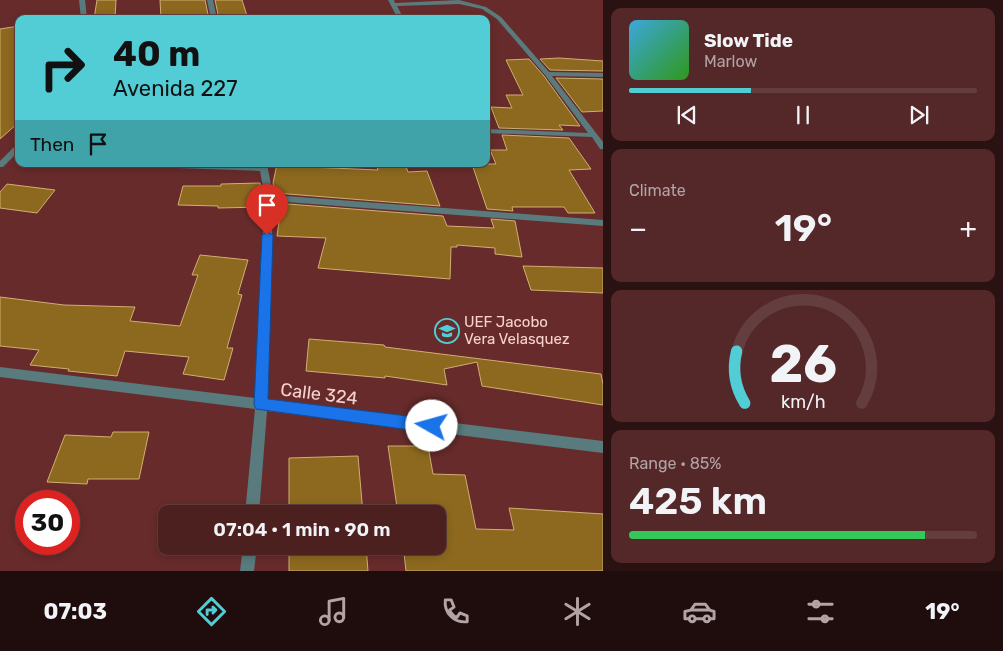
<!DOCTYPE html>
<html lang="en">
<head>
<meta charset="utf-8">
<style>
	:root { --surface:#4d2020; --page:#542829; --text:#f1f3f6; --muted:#b3a3a5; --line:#643e3e; --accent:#52ccd5 }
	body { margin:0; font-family:Rubik,sans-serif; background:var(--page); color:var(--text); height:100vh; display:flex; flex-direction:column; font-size:19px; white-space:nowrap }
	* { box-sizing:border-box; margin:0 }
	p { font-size:16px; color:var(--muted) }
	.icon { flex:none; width:28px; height:28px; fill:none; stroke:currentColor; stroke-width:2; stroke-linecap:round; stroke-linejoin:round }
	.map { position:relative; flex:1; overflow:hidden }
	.side { display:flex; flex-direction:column; gap:8px; padding:8px; background:#2a1212; width:400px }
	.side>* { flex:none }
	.hud { position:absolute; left:15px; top:15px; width:475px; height:152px; border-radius:10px; box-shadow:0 2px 8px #0003,0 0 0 1px var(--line); background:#52ccd5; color:#111; overflow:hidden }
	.speed { position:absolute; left:15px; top:490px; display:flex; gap:10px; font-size:25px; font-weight:700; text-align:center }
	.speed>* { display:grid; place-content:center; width:65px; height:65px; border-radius:50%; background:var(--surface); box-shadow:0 2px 8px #0003,0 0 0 1px var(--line); line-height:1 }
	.speed .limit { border:8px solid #d22; background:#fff; color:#111 }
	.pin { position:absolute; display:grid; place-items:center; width:42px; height:42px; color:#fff; margin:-51px -21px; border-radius:50% 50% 50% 0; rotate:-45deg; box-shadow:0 0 5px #0007 }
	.pin .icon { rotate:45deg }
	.me { position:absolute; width:55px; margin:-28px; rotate:277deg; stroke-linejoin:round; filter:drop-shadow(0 0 4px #0008) }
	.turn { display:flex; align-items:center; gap:18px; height:105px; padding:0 15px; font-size:22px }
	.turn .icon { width:65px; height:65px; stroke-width:2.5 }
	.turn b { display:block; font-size:35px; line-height:42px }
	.then { display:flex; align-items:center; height:48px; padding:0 15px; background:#0003; gap:10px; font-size:19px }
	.big { font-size:38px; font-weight:600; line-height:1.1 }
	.side .card { flex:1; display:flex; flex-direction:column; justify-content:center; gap:8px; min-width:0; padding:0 18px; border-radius:10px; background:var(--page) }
	.side .dial { align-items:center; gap:0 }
	.dial svg { height:130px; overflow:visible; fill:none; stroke:var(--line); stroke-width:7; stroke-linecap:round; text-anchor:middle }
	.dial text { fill:var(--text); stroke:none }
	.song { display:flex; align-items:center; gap:15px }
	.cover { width:60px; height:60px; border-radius:8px; background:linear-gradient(135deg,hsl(200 70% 55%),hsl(110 70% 35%)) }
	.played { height:5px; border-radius:2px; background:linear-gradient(90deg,var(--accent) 35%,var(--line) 35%) }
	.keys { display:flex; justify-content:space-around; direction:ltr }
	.heat { display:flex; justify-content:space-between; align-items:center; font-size:28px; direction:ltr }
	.charge { height:8px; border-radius:4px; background:linear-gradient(90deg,#34c759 85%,var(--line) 0) }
	.trip { position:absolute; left:158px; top:505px; width:288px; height:50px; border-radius:10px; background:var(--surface); box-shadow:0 2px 8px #0003,0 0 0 1px var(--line); font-weight:600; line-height:50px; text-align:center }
	.tabs { display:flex; height:80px; justify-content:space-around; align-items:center; background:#1f0d0d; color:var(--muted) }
	.tabs .icon { width:35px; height:35px }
	.tabs .on { color:var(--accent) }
	.tabs b { font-size:22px; color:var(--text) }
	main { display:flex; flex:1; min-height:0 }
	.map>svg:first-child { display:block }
	.building { fill:#8c691f; stroke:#d0af73 }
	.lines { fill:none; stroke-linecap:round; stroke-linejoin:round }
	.street { fill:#597b7d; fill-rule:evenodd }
	.route { fill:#1a73e8; stroke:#114b97 }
	.labels { text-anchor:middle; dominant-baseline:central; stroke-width:5; stroke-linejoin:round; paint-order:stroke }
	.poi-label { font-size:15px; fill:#f8d2cf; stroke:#672b2b; text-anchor:start }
	.near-street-label { font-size:18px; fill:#f8d2cf; stroke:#672b2b }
</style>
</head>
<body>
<main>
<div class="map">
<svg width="603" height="571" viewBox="0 0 603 571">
	<rect width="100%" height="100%" fill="#672b2b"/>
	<!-- building -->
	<path class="building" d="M97 0H116L115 19H94Z
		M160 0H205L209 19H161Z
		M215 0H242L248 19H219Z
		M19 26V122L0 139V29Z
		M559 58 603 61V71L550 70 540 59Z
		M529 59 544 76 580 126 559 125 563 130 499 128 491 107 512 108 506 95H523L506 60Z
		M556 78 603 79V111L582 112Z
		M502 135 569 138 591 169 569 170 595 213H568L564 207H512L513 211 487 209 472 164H496L490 150H507Z
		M277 164H309V167L378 170 376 164H405L408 172 427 171 440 206 275 193 273 183Z
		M260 183 263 207 218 208V206L178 205 183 186H221V184Z
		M7 184 55 190 37 213 0 208V192Z
		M275 203 443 216 447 226 494 228 491 219 515 221 522 257 495 254V248L457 245V247H451L450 279 318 268 326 238 277 236 281 207H275Z
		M200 255 248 260 238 294 242 295 227 348H233L224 380 183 374 189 357 125 351 117 376 68 371 69 369 30 365 39 350 0 346V297L64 305 135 307 130 321 180 326 198 275H192Z
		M523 266 603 268V293L531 290Z
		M309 339 384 345 385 347 601 374 603 384V405L482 386 477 362 444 369 447 385 385 376V378L306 371Z
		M113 432H149L139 479H88L87 484 47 482 65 435 111 437Z
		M388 446H428L433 474 465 475 476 529 514 530 509 508 603 514V571H406L404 553 436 552V514H398Z
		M358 456 363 514H289V458Z
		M289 546H366L368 571H289Z"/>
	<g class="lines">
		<!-- street -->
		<path class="street" d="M79 0H85L87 19H81Z
			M207 0H213L217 19H211Z
			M388 0H394L395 3 459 0 486 7 501 17 549 72 603 73V77L552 76 603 142V149H600L592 137 486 133V129L588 133 545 75 497 19 482 9 459 4 397 6 404 19H398Z
			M16 145H19V151L3 167H0V161Z
			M116 164H184L259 166V164H267L273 195 603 220V226L273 201 267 400 603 441V453L267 411 259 514H245L255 409 0 377V367L255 398 265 198 260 171 120 166Z
			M243 546H257L254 571H240Z"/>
	</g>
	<!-- route -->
	<path class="route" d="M267 232 273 235 268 399 432 419 437 421 439 426 437 431 432 433 256 409 254 405 262 235Z"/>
	<!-- icons -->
	<defs>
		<symbol id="school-ring" viewBox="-11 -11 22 22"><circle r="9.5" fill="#672b2b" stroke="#52ccd5" stroke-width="1.5"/><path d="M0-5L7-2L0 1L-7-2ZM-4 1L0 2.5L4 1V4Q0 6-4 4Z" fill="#52ccd5"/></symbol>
	</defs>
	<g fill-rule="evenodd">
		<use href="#school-ring" x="433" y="317" width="28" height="28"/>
	</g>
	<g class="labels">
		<!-- poi labels -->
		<g class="poi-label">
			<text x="464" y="322">UEF Jacobo<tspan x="464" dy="17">Vera Velasquez</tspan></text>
		</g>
		<!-- near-street labels -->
		<g class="near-street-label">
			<text transform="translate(319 394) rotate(7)">Calle 324</text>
		</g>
	</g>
</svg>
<div class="speed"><div class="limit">30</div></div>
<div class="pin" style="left:267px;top:235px;background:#d93025"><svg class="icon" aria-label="arrive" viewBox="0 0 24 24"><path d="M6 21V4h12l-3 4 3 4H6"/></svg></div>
<svg class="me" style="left:432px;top:426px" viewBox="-20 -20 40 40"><circle r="19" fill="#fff"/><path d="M0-13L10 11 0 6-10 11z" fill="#1a73e8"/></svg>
<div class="trip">07:04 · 1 min · 90 m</div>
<div class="hud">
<div class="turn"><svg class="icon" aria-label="right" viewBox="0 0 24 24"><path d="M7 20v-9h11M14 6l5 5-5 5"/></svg><div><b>40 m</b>Avenida 227</div></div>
<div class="then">Then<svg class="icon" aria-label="arrive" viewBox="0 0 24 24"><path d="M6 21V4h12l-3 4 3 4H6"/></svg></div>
</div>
</div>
<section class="side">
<div class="card">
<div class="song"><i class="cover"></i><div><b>Slow Tide</b><p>Marlow</p></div></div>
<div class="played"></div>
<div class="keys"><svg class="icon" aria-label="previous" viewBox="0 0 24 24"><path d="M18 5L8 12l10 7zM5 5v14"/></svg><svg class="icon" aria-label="pause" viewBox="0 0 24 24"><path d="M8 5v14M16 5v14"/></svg><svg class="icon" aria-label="next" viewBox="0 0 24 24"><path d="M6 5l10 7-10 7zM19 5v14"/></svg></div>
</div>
<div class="card"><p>Climate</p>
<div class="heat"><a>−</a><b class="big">19°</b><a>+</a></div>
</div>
<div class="card dial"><svg viewBox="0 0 100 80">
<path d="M14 69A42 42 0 1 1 86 69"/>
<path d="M14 69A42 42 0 0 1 9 37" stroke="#52ccd5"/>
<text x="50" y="56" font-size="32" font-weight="700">26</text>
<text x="50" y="72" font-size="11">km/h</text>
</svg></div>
<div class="card"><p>Range · 85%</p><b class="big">425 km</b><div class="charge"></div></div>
</section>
</main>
<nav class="tabs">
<b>07:03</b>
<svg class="icon on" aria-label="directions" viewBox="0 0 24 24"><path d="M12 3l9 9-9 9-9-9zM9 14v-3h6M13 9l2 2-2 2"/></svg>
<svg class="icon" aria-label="music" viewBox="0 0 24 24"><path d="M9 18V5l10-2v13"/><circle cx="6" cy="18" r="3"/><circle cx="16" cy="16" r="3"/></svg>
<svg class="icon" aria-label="phone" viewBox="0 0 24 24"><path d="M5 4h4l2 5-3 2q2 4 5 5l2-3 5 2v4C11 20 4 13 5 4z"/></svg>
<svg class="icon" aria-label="climate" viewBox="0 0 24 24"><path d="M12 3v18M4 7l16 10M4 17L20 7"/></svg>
<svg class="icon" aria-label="car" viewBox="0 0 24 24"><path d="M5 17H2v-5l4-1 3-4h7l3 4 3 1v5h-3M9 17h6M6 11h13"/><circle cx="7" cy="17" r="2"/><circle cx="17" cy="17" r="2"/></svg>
<svg class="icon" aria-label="filters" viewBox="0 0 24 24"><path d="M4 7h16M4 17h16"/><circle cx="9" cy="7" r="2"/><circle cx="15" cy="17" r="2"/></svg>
<b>19°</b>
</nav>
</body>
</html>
